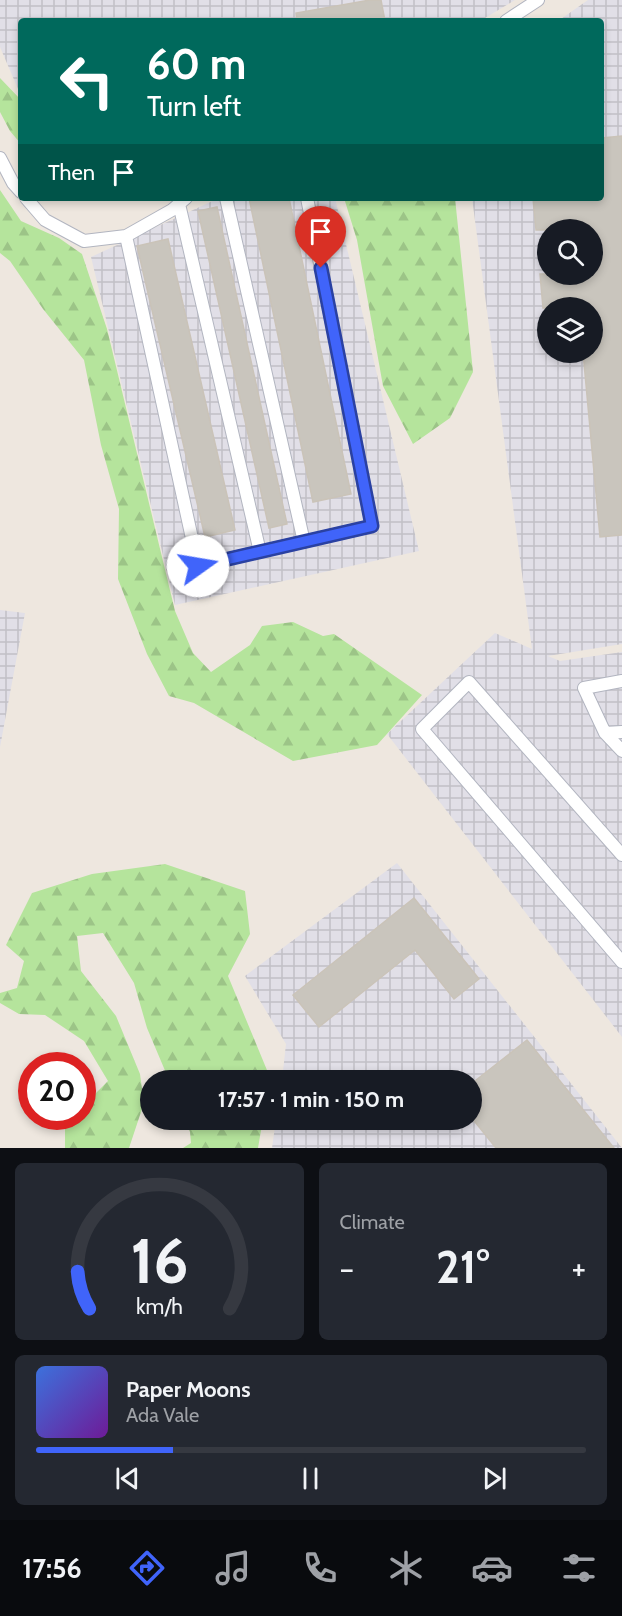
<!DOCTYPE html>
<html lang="en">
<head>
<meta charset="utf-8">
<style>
	:root { --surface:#171b24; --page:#242831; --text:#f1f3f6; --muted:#9ea1a6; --line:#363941; --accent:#4064fa }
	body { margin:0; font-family:Cabin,sans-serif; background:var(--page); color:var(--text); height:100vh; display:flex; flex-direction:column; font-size:22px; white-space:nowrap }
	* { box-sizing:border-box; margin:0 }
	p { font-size:20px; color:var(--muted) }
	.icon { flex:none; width:33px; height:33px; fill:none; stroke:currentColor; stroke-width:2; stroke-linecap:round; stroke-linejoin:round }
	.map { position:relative; height:1148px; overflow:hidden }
	.panel { display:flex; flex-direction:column; gap:15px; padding:15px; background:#0d0f14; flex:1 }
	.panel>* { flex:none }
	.top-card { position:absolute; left:18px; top:18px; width:586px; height:183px; border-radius:6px; box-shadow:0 3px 9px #0003; background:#00695c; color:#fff; overflow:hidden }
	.fabs { position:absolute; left:537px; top:219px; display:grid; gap:12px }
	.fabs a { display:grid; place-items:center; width:66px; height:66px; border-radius:50%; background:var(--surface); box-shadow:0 3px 9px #0003; font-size:30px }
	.speed { position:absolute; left:18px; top:1052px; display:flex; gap:12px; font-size:30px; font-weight:700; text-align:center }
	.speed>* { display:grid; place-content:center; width:78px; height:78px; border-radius:50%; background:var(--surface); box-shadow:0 3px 9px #0003; line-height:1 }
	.speed .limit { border:9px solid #d22; background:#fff; color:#111 }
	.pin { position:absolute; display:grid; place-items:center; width:51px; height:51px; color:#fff; margin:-62px -26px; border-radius:50% 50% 50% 0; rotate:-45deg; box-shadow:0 0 6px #0007 }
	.pin .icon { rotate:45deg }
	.me { position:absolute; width:66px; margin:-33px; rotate:77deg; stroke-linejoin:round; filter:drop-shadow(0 0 4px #0008) }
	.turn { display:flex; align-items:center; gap:21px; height:126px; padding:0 30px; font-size:27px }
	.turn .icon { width:78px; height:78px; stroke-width:2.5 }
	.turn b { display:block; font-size:42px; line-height:51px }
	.then { display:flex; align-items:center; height:57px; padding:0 30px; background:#0003; gap:12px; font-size:22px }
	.big { font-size:45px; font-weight:800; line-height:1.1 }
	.panel .tile { flex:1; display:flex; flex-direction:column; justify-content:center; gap:9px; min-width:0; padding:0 21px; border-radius:9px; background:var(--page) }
	.panel .dial { align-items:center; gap:0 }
	.dial svg { height:156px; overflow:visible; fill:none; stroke:var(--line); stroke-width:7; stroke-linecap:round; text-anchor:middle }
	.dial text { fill:var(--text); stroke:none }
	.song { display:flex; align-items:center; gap:18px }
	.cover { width:72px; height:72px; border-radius:9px; background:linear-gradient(135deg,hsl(220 70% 55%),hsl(280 70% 35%)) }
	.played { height:6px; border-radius:3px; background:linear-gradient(90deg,var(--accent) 25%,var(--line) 25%) }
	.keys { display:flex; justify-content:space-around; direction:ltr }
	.heat { display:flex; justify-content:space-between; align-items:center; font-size:33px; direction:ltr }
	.panel .tiles { flex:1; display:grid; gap:15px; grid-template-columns:1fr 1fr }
	.tile:last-child { grid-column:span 2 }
	.trip { position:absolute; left:140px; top:1070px; width:342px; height:60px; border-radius:30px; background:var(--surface); box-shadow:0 3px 9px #0003; font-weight:800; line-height:60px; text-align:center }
	.menu { display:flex; height:96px; justify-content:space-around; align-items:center; background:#090b0e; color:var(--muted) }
	.menu .icon { width:42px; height:42px }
	.menu .on { color:var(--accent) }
	.menu b { font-size:27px; color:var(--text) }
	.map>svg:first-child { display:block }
	.industrial { fill:url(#industrial-grid); fill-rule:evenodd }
	.forest { fill:url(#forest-firs) }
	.building { fill:#c9c5bd; stroke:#cac3b8; stroke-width:1.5 }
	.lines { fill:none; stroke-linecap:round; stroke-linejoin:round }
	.lane-casing { stroke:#b2b5c0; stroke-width:14 }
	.lane { stroke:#fff; stroke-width:12 }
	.route-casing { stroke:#2a41a2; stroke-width:15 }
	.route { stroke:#4064fa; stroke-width:10 }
</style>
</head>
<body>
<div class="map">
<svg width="622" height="1148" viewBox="0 0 622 1148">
	<defs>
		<pattern id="industrial-grid" width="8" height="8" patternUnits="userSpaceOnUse" patternTransform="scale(1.5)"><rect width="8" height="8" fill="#e1dfe7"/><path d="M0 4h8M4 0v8" fill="none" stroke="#c1c0c6"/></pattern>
		<pattern id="forest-firs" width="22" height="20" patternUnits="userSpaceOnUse" patternTransform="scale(1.5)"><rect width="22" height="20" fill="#b5e49c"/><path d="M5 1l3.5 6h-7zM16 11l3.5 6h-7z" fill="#9cc487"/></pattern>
	</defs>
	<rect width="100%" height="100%" fill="#eee7df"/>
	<!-- industrial -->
	<path class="industrial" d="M0 0H515L480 21H21V92L18 89 0 47Z
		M588 0H622V644L548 656 560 661 622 652V1037L387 734 495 633 532 649 472 198H602V21H558ZM548 230H592V274H548ZM548 308H592V352H548Z
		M219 198H335L419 551 175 605 91 257Z
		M0 610 25 613 0 747Z
		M397 863 622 1148H272L276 1119H471V1080H282L286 1044 245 976Z"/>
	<!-- forest -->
	<path class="forest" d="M0 78 21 100V144L10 131 0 112Z
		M0 190 21 221 59 238 82 254 107 329 175 611 193 653 211 672 250 645 262 626 293 622 323 636 334 634 422 695 377 745 293 761 194 703 169 696 147 654 118 579 119 509 101 445 84 360 43 309 10 261 0 253Z
		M344 198H455L473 372 450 418 413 444 383 386 357 240Z
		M165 864 245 891 250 934 228 976 269 1075V1080H169L147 1028 134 983 103 933 77 936 81 971 116 1016 140 1074 144 1103 129 1148H65V1124L73 1116H82L83 1106 108 1081 84 1041 45 1015 19 1014 0 1003V993L17 988 24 961 6 945 32 893 92 874Z
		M185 1119H263L258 1148H183L191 1143 190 1132Z"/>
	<!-- building -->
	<path class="building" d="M370 0H381L385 21H297L296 13Z
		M622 136V535L600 537 583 352H592V308H543L540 274H592V230H536L533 198H602V138Z
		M249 198H289L351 494 313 502Z
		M217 207 287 524 269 528 198 211Z
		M168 239 235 530 205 537 137 246Z
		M414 898 479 979 454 999 415 950 319 1027 293 995Z
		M527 1040 614 1148H496L471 1117V1084Z"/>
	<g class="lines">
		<defs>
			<path id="lane" d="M506 21 538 0
				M0 158 13 183 21 192
				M26 198 45 220 84 241 126 236 172 210 186 198
				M226 198 304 542
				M179 204 260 552
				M126 236 198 566 372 526 307 198
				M622 681 584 688 605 733 622 751
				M605 733 622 732
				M622 855 469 682 422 729 622 962"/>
		</defs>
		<!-- lane casing -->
		<use href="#lane" class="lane-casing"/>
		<!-- lane -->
		<use href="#lane" class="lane"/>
	</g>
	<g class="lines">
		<defs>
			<path id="route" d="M198 566 372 526 321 268"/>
		</defs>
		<!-- route casing -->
		<use href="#route" class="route-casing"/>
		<!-- route -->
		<use href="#route" class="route"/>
	</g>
</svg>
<div class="fabs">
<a><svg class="icon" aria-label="search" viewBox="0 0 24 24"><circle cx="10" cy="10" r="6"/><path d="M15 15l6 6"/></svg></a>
<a><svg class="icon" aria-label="layers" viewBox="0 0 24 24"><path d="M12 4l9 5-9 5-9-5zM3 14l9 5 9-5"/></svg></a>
</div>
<div class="speed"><div class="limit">20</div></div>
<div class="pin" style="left:321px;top:268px;background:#d93025"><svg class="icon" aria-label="arrive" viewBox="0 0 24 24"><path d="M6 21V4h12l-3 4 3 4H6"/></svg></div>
<svg class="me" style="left:198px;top:566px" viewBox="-20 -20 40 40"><circle r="19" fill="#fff"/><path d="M0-13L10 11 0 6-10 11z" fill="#4064fa"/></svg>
<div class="trip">17:57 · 1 min · 150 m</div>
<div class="top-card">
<div class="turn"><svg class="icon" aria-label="left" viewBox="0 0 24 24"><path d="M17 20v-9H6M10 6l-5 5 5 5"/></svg><div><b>60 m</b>Turn left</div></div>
<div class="then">Then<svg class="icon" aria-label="arrive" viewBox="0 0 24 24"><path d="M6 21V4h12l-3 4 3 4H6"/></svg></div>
</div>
</div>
<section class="panel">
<div class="tiles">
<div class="tile dial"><svg viewBox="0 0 100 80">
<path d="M14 69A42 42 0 1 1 86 69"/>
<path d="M14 69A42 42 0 0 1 8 50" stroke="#4064fa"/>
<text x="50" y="56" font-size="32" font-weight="700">16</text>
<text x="50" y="72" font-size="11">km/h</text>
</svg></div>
<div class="tile"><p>Climate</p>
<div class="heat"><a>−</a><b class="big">21°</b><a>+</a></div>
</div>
<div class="tile">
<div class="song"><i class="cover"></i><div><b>Paper Moons</b><p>Ada Vale</p></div></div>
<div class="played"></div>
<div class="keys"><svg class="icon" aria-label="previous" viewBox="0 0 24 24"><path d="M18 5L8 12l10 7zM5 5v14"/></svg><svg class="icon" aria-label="pause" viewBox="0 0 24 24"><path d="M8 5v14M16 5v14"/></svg><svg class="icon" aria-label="next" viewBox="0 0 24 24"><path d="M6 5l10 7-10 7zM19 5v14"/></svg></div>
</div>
</div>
</section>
<nav class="menu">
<b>17:56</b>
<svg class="icon on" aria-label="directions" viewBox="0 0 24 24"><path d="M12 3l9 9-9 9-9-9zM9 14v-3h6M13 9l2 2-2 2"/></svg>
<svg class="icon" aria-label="music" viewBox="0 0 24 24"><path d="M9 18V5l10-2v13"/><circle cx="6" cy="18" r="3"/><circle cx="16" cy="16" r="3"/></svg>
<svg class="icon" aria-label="phone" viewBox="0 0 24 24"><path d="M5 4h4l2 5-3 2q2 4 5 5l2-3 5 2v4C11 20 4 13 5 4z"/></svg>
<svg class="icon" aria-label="climate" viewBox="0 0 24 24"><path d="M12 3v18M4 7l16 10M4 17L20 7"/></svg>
<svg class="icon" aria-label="car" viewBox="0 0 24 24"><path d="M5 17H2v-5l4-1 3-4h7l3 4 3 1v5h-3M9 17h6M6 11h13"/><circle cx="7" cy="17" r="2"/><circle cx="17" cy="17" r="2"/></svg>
<svg class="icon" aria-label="filters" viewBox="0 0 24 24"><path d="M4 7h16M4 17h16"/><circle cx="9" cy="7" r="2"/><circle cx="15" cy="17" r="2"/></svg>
</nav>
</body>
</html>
